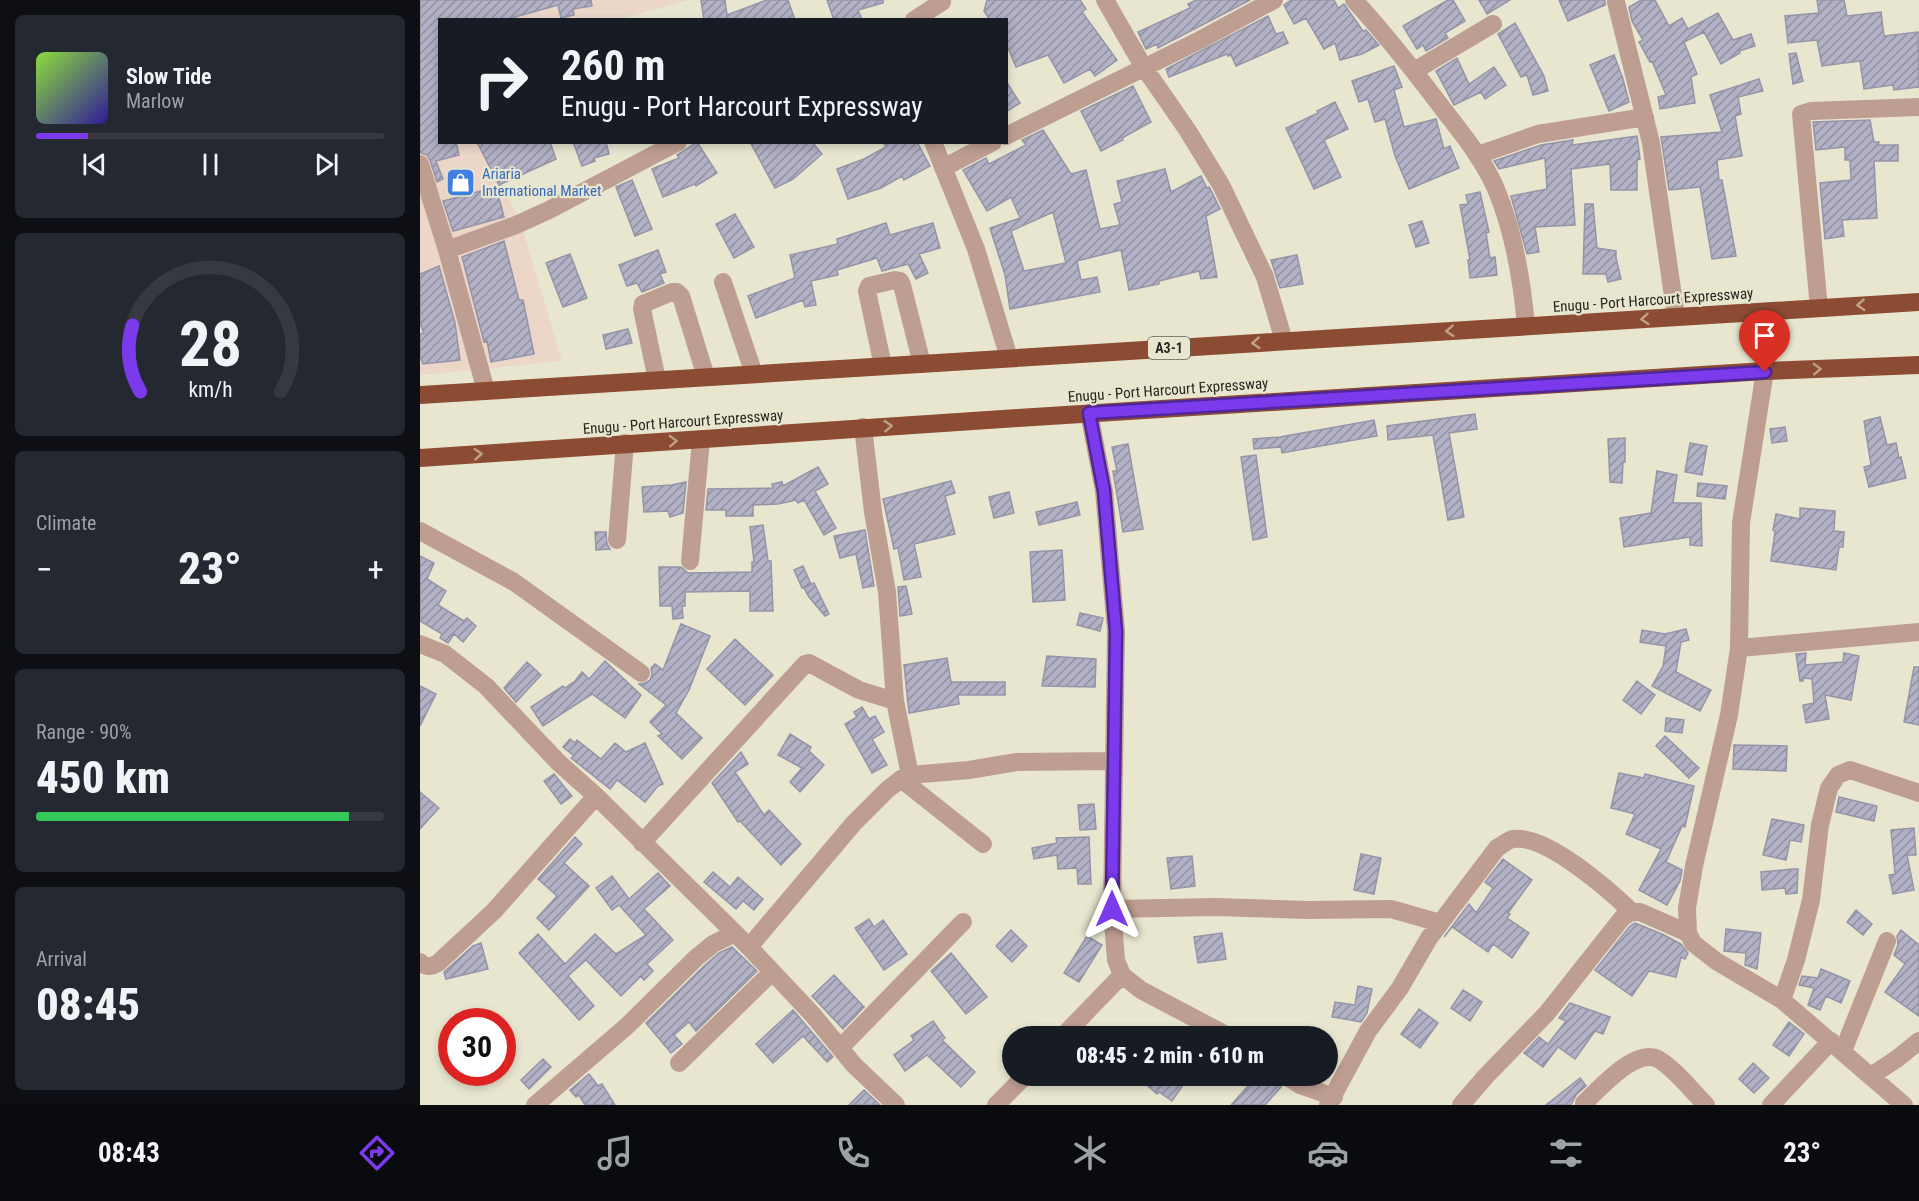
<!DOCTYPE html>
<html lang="en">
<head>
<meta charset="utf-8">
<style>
	:root { --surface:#171b24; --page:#242831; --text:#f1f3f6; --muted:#9ea1a6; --line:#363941; --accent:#7c3aed }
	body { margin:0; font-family:"Roboto Condensed",sans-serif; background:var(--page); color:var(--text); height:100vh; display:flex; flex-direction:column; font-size:22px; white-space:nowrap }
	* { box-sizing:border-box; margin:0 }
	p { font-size:20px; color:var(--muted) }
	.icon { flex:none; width:33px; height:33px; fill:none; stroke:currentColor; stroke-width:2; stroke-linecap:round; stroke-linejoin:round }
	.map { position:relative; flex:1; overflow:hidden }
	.panel { display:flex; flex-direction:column; gap:15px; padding:15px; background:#0d0f14; width:420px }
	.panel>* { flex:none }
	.guide { position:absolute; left:18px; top:18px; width:570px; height:126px; border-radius:0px; box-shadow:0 3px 9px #0003; background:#171b24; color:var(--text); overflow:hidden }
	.speed { position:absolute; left:18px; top:1008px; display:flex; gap:12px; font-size:30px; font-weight:700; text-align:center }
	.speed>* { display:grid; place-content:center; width:78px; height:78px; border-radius:50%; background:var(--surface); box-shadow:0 3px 9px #0003; line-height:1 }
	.speed .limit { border:9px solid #d22; background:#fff; color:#111 }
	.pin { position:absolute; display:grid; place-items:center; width:51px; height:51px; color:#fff; margin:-62px -26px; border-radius:50% 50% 50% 0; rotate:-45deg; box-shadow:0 0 6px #0007 }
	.pin .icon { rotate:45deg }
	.me { position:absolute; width:66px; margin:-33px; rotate:0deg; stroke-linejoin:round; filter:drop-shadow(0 0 4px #0008) }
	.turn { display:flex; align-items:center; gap:21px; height:126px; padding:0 24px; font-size:27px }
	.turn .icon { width:78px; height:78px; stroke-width:2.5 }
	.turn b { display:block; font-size:42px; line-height:51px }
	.big { font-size:45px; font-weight:800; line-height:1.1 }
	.panel .widget { flex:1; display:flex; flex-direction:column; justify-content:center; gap:9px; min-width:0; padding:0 21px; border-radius:9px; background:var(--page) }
	.panel .dial { align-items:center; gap:0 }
	.dial svg { height:156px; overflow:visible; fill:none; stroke:var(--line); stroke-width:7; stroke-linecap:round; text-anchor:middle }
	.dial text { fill:var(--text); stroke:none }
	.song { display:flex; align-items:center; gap:18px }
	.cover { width:72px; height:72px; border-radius:9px; background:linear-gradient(135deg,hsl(90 70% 55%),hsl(250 70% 35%)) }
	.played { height:6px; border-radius:3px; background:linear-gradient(90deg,var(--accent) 15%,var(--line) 15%) }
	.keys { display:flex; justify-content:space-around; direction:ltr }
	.heat { display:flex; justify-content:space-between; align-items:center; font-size:33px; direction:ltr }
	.charge { height:9px; border-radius:4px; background:linear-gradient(90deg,#34c759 90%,var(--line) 0) }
	.trip { position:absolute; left:582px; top:1026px; width:336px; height:60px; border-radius:30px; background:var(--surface); box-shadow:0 3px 9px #0003; font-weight:800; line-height:60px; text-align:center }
	.tab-bar { display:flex; height:96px; justify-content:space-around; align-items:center; background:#090b0e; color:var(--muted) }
	.tab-bar .icon { width:42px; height:42px }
	.tab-bar .on { color:var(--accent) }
	.tab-bar b { font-size:27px; color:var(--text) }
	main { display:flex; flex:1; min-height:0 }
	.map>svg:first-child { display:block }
	.commercial { fill:#ebd6c8 }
	.building { fill:url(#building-hatch); stroke:#9594a8; stroke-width:1.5; fill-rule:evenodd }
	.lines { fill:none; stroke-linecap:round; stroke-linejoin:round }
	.minor { stroke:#bf9e92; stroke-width:18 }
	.highway { stroke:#8c4c33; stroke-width:18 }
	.oneway { stroke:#bfa189 }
	.route-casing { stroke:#51269a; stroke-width:15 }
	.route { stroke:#7c3aed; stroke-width:10 }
	.labels { text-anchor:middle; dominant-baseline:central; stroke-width:4.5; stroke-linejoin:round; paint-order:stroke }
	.shield { fill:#e9e6d0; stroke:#626054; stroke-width:1.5 }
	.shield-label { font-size:14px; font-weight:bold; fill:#28271f }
	.shop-label { font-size:15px; fill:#366cbe; stroke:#e9e6d0; text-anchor:start }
	.street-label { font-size:15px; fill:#28271f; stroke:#e9e6d0 }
</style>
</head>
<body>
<main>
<section class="panel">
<div class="widget">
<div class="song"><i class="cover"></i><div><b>Slow Tide</b><p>Marlow</p></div></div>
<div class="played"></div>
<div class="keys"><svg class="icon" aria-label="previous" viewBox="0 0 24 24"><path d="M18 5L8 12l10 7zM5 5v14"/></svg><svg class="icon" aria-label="pause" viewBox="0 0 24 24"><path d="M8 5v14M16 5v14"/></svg><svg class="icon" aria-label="next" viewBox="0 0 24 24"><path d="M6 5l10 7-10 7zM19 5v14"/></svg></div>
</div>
<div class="widget dial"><svg viewBox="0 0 100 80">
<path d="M14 69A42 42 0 1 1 86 69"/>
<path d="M14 69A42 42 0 0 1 10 35" stroke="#7c3aed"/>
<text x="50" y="56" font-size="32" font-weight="700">28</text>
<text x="50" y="72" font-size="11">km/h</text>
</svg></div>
<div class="widget"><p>Climate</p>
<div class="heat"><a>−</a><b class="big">23°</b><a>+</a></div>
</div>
<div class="widget"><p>Range · 90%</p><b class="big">450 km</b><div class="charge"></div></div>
<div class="widget"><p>Arrival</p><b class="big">08:45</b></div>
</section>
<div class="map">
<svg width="1499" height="1105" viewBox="0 0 1499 1105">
	<defs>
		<pattern id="building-hatch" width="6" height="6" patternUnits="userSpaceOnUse" patternTransform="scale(1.5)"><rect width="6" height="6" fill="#b2b1c5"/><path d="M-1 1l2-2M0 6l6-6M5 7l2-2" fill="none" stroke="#91909f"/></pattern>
	</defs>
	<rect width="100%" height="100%" fill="#e9e6d0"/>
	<!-- commercial -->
	<path class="commercial" d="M0 0H268L199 19 20 20V142L63 143 101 224 142 361 0 375Z"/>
	<!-- building -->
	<path class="building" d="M0 0H171L172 6 153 9 154 15 141 18 138 5 84 20H20V142H36L39 155 16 161 23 179 17 182 10 160 7 155 1 153 0 150Z
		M281 0H305L307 15 347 0H368L375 20H284Z
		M407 0H463V3L438 10 442 20H414Z
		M567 0H660L666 9 662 12 697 60 675 76 670 69 644 83 628 55 596 67 586 43V20H570L564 11Z
		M776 0H830L738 48 737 44 726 49 718 32 770 8 768 4Z
		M871 0H914L918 8 924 4 943 31 946 30 959 45 942 54 920 60 915 43 904 49 886 18 874 24 864 5Z
		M1028 0H1033L1045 21 1025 33 1028 38 1006 51 1003 45 997 49 983 26Z
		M1059 0H1090L1067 14Z
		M1139 0H1185V5L1148 21Z
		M1221 0H1235L1249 26 1262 18 1268 29 1298 13 1313 40 1331 34 1335 46 1319 51 1320 53 1301 64 1284 32 1264 42 1277 74 1271 77 1275 103 1240 109 1238 97 1246 95 1232 61 1230 62 1219 42 1223 40 1212 21 1209 7Z
		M1397 0H1424L1427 16 1461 12 1464 36 1498 32 1499 87 1474 90 1473 85 1444 89 1440 61 1402 66 1397 40 1368 43 1365 16 1399 13Z
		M848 16 856 34 863 32 868 43 816 66 811 55 808 56 807 54 749 77 746 69Z
		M1095 23 1124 76 1128 91 1113 95 1107 75 1101 77 1078 34Z
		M1376 53 1383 81 1373 84 1369 54Z
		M1194 55 1203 79 1209 102 1189 111 1170 65Z
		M1037 58 1049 84 1074 67 1086 85 1065 99 1061 92 1034 105 1016 71Z
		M974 66 982 87 974 90 984 127 1016 119 1024 149 1030 146 1039 168 989 189 975 156 965 119 955 122 948 99 939 102 932 81Z
		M1339 79 1343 91 1318 97 1321 114 1315 116 1322 156 1297 160 1299 180H1302L1316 256 1292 259 1280 187 1249 190 1241 137 1302 132 1290 95Z
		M586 81 600 103 586 112Z
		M713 86 731 122 702 138 703 140 681 151 661 111Z
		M915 102 928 129 904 140 921 177 894 189 866 128 898 113 897 111Z
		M1450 120 1454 142H1459L1458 145H1478V161H1454L1457 218 1422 220 1424 236 1405 239 1400 183 1431 180 1430 160H1425V147L1396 150 1393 122Z
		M623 130 651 174 666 170 680 229 700 225 694 204 702 202 697 181 745 169 751 192 781 176 787 188 789 187 791 190 800 209 786 216 797 277 781 279 779 271 739 281V284L709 290 701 250 657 261 661 280 677 277 680 292 590 309 585 275 570 228 600 218 591 197 567 211 543 170 566 158 569 164 606 145 602 140ZM633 212 646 263 604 271 591 231Z
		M1217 136 1220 159 1217 160V190H1191L1190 164 1151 169 1155 225 1115 227 1119 252 1107 254 1091 196 1127 189 1125 158 1079 169 1074 161 1121 145 1153 140 1152 145Z
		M57 142H130L136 159 79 185Z
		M153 142H186L189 154 174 158 175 161 162 166Z
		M277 142 297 173 276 186 275 184 243 197 232 169 259 158 257 155Z
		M330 142H392L402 154 373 179 355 188Z
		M463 142H497L510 166 484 180 482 176 461 188 428 199 417 169 444 159 466 147Z
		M212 180 232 229 215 236 196 187Z
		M76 187 84 217 33 231 23 201Z
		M1060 192 1069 232 1066 233 1070 258 1075 257 1077 275 1050 278 1048 260H1050L1040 205 1048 204 1046 195Z
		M1165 204H1173L1177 248 1196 251V258L1201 279 1188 282 1186 274H1163Z
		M315 214 334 247 314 258 296 224Z
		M1002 221 1009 243 996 247 989 225Z
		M466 223 470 235 513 223 520 248 499 254 508 273 496 279 488 264 462 271 457 258 417 270 418 275 391 281 396 305 385 307 383 300 336 318 328 296 375 278 370 255 418 244 417 239Z
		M84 241 99 300H103L114 354 71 362 67 341 64 342 42 257Z
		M238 250 246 272 240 274 244 283 222 292 217 283 207 286 199 265Z
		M150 254 167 298 143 307 126 263Z
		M877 255 883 284 860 288 851 260Z
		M19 266 35 323 40 360 3 364 0 356V334L4 333 0 324V274Z
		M208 329 212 343 186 349 183 335Z
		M1055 414 1057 429 1029 433 1044 517 1028 520 1013 435 968 440 967 426Z
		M1460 417 1467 445 1476 443 1479 458 1481 457 1486 478 1449 487 1444 467 1451 465 1444 421Z
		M954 420 957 436 862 453 861 447 834 449 833 439 860 437Z
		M1365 427 1367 441 1352 443 1350 429Z
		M1205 438V462H1203L1202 483 1190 482 1188 439Z
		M1270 443 1287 446 1282 475 1265 472Z
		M708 444 723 529 703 532 693 471H697L692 447Z
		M836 455 847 537 833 540 821 457Z
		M398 467 408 484 395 491 416 528 404 535 384 500 378 503 376 500 358 504 333 505V516H306V510H286L288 489 353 488 352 484 362 482 363 486Z
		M1237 471 1257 475 1253 503H1281L1282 546 1270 545V537L1204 547 1200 518 1231 513Z
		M531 481 535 493 525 496 535 534 494 544 501 577 484 580 478 548 474 549 463 499Z
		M266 482 263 513 250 517 248 511 224 512 222 487 252 485Z
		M1278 483 1307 486 1305 499 1277 496Z
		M589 492 594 513 574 518 569 497Z
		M657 502 660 515 619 525 616 512Z
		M1380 508 1415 511 1414 531 1424 532 1423 547H1419L1416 570 1351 561 1355 531 1353 530 1356 514 1380 519Z
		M343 525 348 561H351L353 611H330V591L265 592V606H262L263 618 253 619 252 606H240L239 567H261L268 573 332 572V562H334L330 527Z
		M445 530 454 586 443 588 436 554 420 558 414 536Z
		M175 532H186L187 544 190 549 176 550Z
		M642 550 645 600 613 602 610 552Z
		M0 556 14 563 7 579 26 591 18 605 44 621 47 618 56 626 43 642 34 634 28 643 20 638 22 634 0 621Z
		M383 566 391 584 382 588 374 570Z
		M394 583 409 614 405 616 389 597 384 588Z
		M486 586 492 614 480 616 478 587Z
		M660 613 683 618 680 631 657 625Z
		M261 624 290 636 269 690 256 713 282 738 262 759 238 736 242 734 230 722 246 705 219 684 225 683 230 680 232 675 231 668 235 664 243 670Z
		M1266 629 1269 640 1261 642 1256 672 1291 690 1280 711 1232 686 1243 666 1246 646 1220 642 1222 630 1245 634Z
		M315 639 353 675 325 705 287 669Z
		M1386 653 1385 665 1423 662 1424 653 1439 656 1431 700 1405 695 1409 719 1386 723 1383 705 1394 703 1392 679 1383 678V681H1380L1376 654Z
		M627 656 676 659 675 687 622 686Z
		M527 658 531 682H585V695H538L539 704 489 713 484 665Z
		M185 661 221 695 205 718 172 694 123 726 111 707 143 686 145 688 155 681 162 672 169 679Z
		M107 662 121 675 96 702 84 688Z
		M1494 667H1499V725L1484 722Z
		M1217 681 1235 695 1221 714 1203 700Z
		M0 686 16 694 0 726Z
		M442 707 449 719 455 716 464 732 452 739 467 765 452 773 425 724 437 717 434 712Z
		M1246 718 1264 720 1262 733 1245 731Z
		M370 734 391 747 389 751 404 765 380 792 370 782 382 768 358 755Z
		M1245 736 1279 768 1269 778 1236 746Z
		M150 739 155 743 157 740 181 759 195 743 206 752 225 743 243 784 238 786 225 802 197 780 190 789 151 758 154 756 143 747Z
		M1314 745 1367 746 1366 771 1313 769Z
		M321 752 328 764 315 772 344 815 349 810 381 844 361 865 320 821 318 822 292 783Z
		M1199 773 1224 778 1225 774 1274 786 1265 827 1262 826 1246 862 1262 870 1260 881 1247 905 1219 890 1241 849 1206 834 1215 814 1191 808Z
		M134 774 152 796 141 804 124 781Z
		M0 792 19 808 0 829Z
		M1419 797 1457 806 1454 821 1416 812Z
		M674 804 676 829 660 830 658 805Z
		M1352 819 1384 825 1381 842 1370 840 1366 860 1343 855Z
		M1494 828 1496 855H1487L1494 890 1473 894 1469 875 1475 874 1471 830Z
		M155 837 162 844 144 863 169 886 129 930 117 918 137 896 118 879Z
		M669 837 671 884H658L657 868 638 869 637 855 614 859 612 848 637 843 636 838Z
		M941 854 961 858 954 894 934 890Z
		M772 856 775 886 751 889 747 858Z
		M1083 859 1112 880 1088 913 1090 914 1087 918 1109 933 1092 958 1073 944 1068 952 1032 927 1024 937 1049 904 1056 913 1073 888 1065 882Z
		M1373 869H1378L1377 893 1366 894 1365 888 1342 890 1341 872Z
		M293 872 310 887 318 877 343 899 334 910 323 901 316 909 284 882Z
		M238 873 250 886 224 909 253 940 227 964 233 971 224 980 221 976 201 996 166 960 148 976 174 1006 159 1020 99 953 118 934 145 964 175 934 196 954 226 935 199 905 192 910 176 888 192 876 209 899Z
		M1436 910 1452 924 1443 935 1427 922Z
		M449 919 454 927 463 920 487 954 464 970 435 928Z
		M1215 923 1244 935 1261 944 1268 953 1265 959 1261 957 1256 977 1229 971 1212 996 1175 970 1210 926Z
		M1306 929 1341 933 1337 969 1325 965 1326 953 1304 951Z
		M591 930 607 946 592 962 576 946Z
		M1481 930 1499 945V1016L1465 992 1485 964 1474 955 1478 945 1477 936Z
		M802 933 806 959 778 963 774 937Z
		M667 936 682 945 659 982 644 973Z
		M61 943 68 969 26 979 24 972 53 946Z
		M312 947 337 971 276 1031 269 1022 254 1035 262 1044 251 1053 226 1023 284 966 299 953Z
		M531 953 567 997 546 1014 511 971Z
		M1401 969 1430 981 1421 1003 1406 996 1400 1010 1388 1005 1394 988 1379 985 1382 976 1398 978Z
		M414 975 444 1007 423 1029 392 996Z
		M938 986 952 989 947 1013 941 1022 912 1017 915 1002 935 1005Z
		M1043 990 1062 1002 1050 1021 1031 1008Z
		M1150 1003 1190 1017 1183 1034 1175 1031 1155 1059 1138 1047 1123 1067 1104 1053 1119 1037 1128 1044 1146 1021 1139 1018Z
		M999 1009 1018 1023 1000 1048 981 1034Z
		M373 1010 413 1057 407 1062 383 1036 353 1063 336 1044Z
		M513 1021 525 1038 522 1040 555 1072 541 1087 507 1055 485 1071 474 1055 494 1040 491 1036Z
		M1369 1022 1384 1034 1369 1056 1353 1045Z
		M123 1059 131 1067 109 1089 101 1080Z
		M1333 1063 1349 1078 1334 1093 1319 1079Z
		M169 1074 178 1086 182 1084 195 1105H165L159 1095 156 1097 150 1090Z
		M717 1076H746L752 1082 754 1079 763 1085 752 1101 739 1092 737 1094Z
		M837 1076H848L861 1087 845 1105H811Z
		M1160 1078 1166 1086 1156 1095 1151 1105H1126Z
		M444 1090 460 1105H429Z"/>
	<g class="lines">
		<!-- minor -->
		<path class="minor" d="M685 0 723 66 768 131 801 185 845 277 864 341
			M934 0C966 35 995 72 1023 109 1043 135 1063 159 1076 189 1094 232 1102 280 1106 326
			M1196 2 1231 143 1256 317
			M494 20 522 2V0
			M994 71 1073 24
			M586 136 780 40 854 0
			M513 142 556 249 589 358
			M1058 155 1118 134 1225 117
			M0 164 27 250 66 391
			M523 168 573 142
			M27 250 96 225 129 210 258 142
			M303 282 334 374
			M1399 308 1381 114 1391 111 1499 107
			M463 366 447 291 449 286 475 280 480 281 482 285 502 364
			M1345 371 1321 523 1319 648 1309 715 1274 866 1267 908 1268 933 1273 943 1296 961 1362 1000 1484 1105
			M237 380 222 309 223 304 252 292H257L261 296 286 377
			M669 413 684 491 696 631 692 909 696 960 702 975 721 990 808 1036
			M443 427 453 512 467 592 475 701 490 775
			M0 531 94 582 221 673
			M197 540 205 443
			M270 561 281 440
			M0 644 25 654 66 686 138 762 176 796 329 947 393 1015 434 1065 476 1105
			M1319 648 1499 632
			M481 779 563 844
			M222 843 385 664 389 663 439 690 475 701
			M692 909 795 907 887 910 971 909 1020 923
			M329 947 434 823 467 790 481 779 490 775 549 770 597 762 693 761
			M0 962C6 968 11 967 18 963L74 911 176 796
			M1362 1000 1376 960 1391 900 1400 825 1409 788 1418 775 1430 770 1499 793
			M643 1036 702 975
			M420 1048 543 922
			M1423 1051 1467 941
			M259 1063 352 972
			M866 1076 880 1085 914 1097
			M1451 1076 1478 1058 1499 1041
			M1164 1103C1179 1090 1215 1047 1238 1059 1254 1068 1272 1091 1286 1105
			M115 1105 207 1026 276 958 293 944 311 935V930
			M576 1105 605 1076
			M908 1105 948 1031 980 988 1009 938 1077 848C1082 845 1088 840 1093 839 1126 834 1189 890 1212 912
			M1041 1105 1066 1076 1127 1013 1203 917 1212 912H1220L1268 933
			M1351 1105 1411 1041"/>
		<!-- highway -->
		<path class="highway" d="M0 395 1499 302
			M0 458 598 418 1345 371 1499 365"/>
	</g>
	<!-- one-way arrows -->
	<defs><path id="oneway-chevron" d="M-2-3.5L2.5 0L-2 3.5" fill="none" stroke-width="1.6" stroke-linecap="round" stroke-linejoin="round" transform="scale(1.5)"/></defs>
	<g class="oneway">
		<use href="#oneway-chevron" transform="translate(1441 305) rotate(176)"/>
		<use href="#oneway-chevron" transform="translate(1225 319) rotate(176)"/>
		<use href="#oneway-chevron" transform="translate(1030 331) rotate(176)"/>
		<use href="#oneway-chevron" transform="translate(836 343) rotate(176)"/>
		<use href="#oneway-chevron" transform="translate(1397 369) rotate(-2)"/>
		<use href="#oneway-chevron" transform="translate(468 426) rotate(-4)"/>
		<use href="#oneway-chevron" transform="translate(253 441) rotate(-2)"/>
		<use href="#oneway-chevron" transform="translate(58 454) rotate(-4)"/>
	</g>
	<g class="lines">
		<defs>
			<path id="route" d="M692 909 696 631 684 491 669 413 1345 372"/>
		</defs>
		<!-- route casing -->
		<use href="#route" class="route-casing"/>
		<!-- route -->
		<use href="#route" class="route"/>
	</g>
	<!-- icons -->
	<defs>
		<symbol id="shop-square" viewBox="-11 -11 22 22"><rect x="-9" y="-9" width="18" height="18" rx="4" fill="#3f7fe0" stroke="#e9e6d0"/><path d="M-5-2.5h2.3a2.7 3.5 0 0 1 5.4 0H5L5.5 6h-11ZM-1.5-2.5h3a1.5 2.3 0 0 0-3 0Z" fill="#fff"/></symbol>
	</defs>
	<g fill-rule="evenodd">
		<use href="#shop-square" x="24" y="166" width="33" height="33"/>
	</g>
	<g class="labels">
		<!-- shield labels -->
		<rect class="shield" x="728" y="337" width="42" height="22" rx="4.5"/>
		<g class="shield-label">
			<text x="749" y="348">A3-1</text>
		</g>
		<!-- shop labels -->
		<g class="shop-label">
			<text x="62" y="174">Ariaria<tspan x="62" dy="17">International Market</tspan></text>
		</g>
		<!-- street labels -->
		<g class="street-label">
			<text transform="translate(1233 300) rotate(-4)">Enugu - Port Harcourt Expressway</text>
			<text transform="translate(748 390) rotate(-4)">Enugu - Port Harcourt Expressway</text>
			<text transform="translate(263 422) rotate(-4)">Enugu - Port Harcourt Expressway</text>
		</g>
	</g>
</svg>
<div class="speed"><div class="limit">30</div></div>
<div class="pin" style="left:1345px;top:372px;background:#d93025"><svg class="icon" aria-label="arrive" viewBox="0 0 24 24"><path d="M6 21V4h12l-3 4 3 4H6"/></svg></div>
<svg class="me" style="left:692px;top:909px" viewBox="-20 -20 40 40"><path d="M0-17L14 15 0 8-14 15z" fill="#7c3aed" stroke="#fff" stroke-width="4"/></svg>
<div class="trip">08:45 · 2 min · 610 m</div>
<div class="guide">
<div class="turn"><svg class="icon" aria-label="right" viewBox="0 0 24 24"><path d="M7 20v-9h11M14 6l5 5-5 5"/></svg><div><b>260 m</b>Enugu - Port Harcourt Expressway</div></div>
</div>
</div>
</main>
<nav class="tab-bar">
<b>08:43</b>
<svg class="icon on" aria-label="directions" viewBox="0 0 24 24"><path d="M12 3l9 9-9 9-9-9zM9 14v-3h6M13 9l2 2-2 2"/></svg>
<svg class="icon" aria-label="music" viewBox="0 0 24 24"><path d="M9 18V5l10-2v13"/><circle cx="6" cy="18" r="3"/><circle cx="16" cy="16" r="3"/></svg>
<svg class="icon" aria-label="phone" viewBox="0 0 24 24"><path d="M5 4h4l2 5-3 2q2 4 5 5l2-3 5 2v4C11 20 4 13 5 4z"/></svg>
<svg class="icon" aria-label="climate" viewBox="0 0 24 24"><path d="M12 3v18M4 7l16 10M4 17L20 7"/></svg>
<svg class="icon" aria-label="car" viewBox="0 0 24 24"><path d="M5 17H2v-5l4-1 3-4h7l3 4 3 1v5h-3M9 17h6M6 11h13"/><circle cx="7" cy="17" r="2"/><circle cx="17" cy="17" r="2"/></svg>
<svg class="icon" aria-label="filters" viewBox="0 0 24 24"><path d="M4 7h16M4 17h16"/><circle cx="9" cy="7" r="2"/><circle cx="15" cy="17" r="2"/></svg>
<b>23°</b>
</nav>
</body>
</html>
